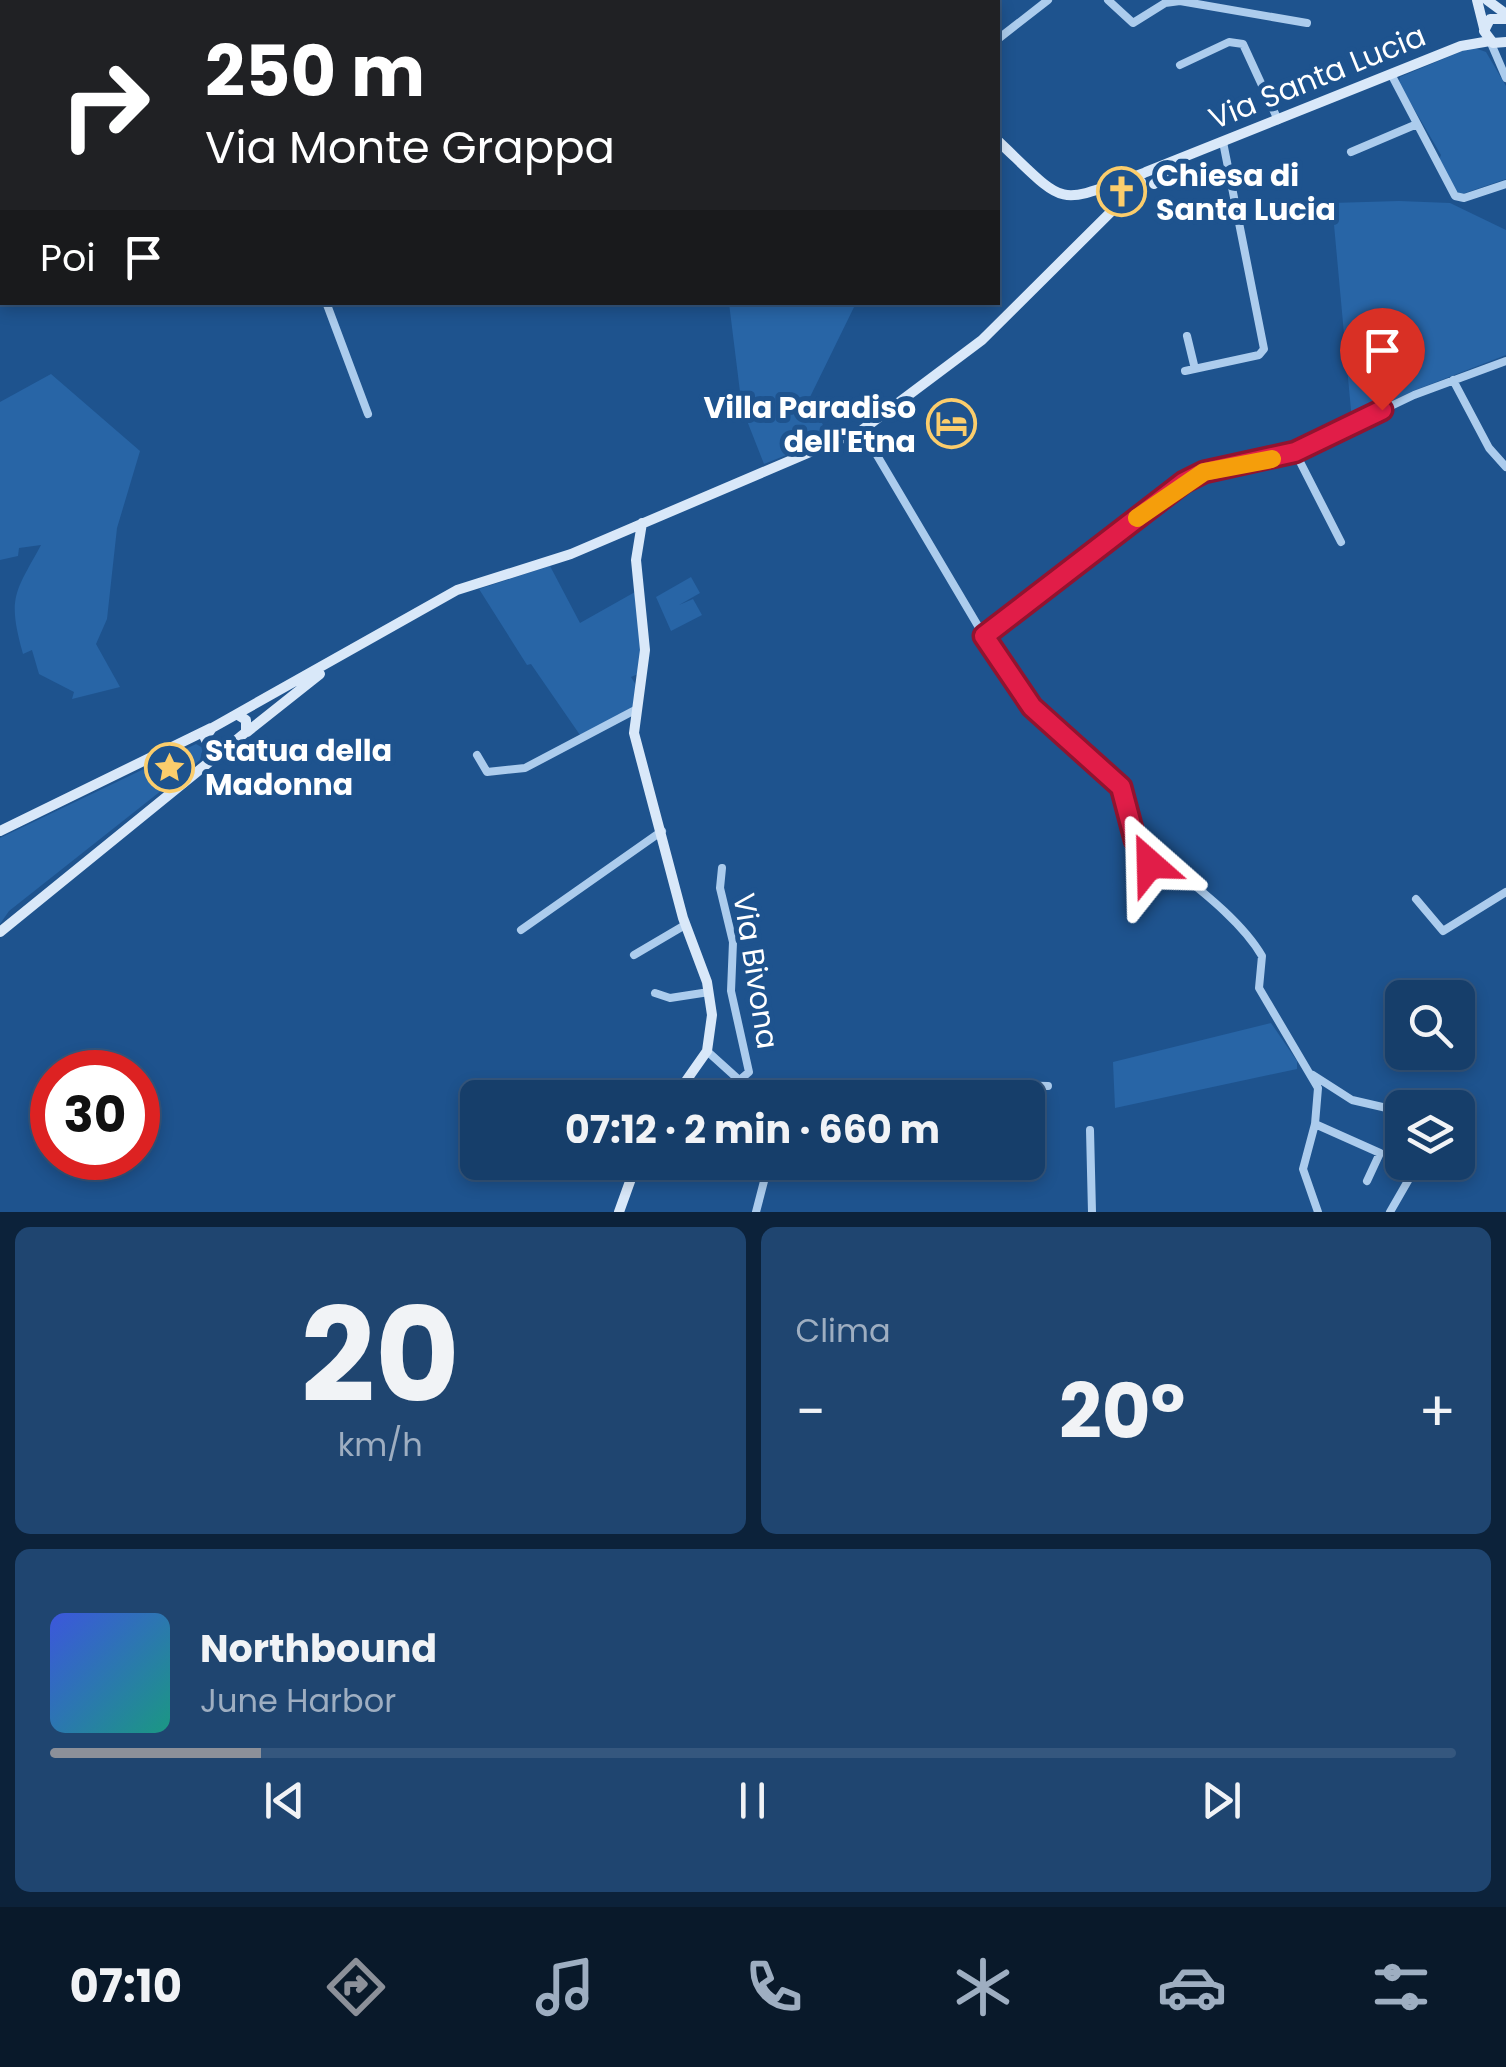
<!DOCTYPE html>
<html lang="it">
<head>
<meta charset="utf-8">
<style>
	:root { --surface:#163e6a; --page:#1f4570; --text:#f1f3f6; --muted:#9eaec1; --line:#35577e; --accent:#8c9099 }
	body { margin:0; font-family:Poppins,sans-serif; background:var(--page); color:var(--text); height:100vh; display:flex; flex-direction:column; font-size:38px; white-space:nowrap }
	* { box-sizing:border-box; margin:0 }
	p { font-size:32px; color:var(--muted) }
	.icon { flex:none; width:55px; height:55px; fill:none; stroke:currentColor; stroke-width:2; stroke-linecap:round; stroke-linejoin:round }
	.map { position:relative; height:1212px; overflow:hidden }
	.drawer { display:flex; flex-direction:column; gap:15px; padding:15px; background:#0c223a; flex:1 }
	.drawer>* { flex:none }
	.top-card { position:absolute; left:0px; top:0px; width:1000px; height:305px; box-shadow:0 5px 15px #0003,0 0 0 2px var(--line); background:#202124; color:#fff; overflow:hidden }
	.fabs { position:absolute; left:1385px; top:980px; display:grid; gap:20px }
	.fabs a { display:grid; place-items:center; width:90px; height:90px; border-radius:15px; background:var(--surface); box-shadow:0 5px 15px #0003,0 0 0 2px var(--line); font-size:50px }
	.speed { position:absolute; left:30px; top:1050px; display:flex; gap:20px; font-size:50px; font-weight:700; text-align:center }
	.speed>* { display:grid; place-content:center; width:130px; height:130px; border-radius:50%; background:var(--surface); box-shadow:0 5px 15px #0003,0 0 0 2px var(--line); line-height:1 }
	.speed .limit { border:15px solid #d22; background:#fff; color:#111 }
	.pin { position:absolute; display:grid; place-items:center; width:85px; height:85px; color:#fff; margin:-102px -42px; border-radius:50% 50% 50% 0; rotate:-45deg; box-shadow:0 0 10px #0007 }
	.pin .icon { rotate:45deg }
	.me { position:absolute; width:110px; margin:-55px; rotate:335deg; stroke-linejoin:round; filter:drop-shadow(0 0 8px #0008) }
	.turn { display:flex; align-items:center; gap:35px; height:210px; padding:0 40px; font-size:45px }
	.turn .icon { width:130px; height:130px; stroke-width:2.5 }
	.turn b { display:block; font-size:70px; line-height:85px }
	.then { display:flex; align-items:center; height:95px; padding:0 40px; background:#0003; gap:20px; font-size:38px }
	.big { font-size:75px; font-weight:700; line-height:1.1 }
	.drawer .tile { flex:1; display:flex; flex-direction:column; justify-content:center; gap:15px; min-width:0; padding:0 35px; border-radius:15px; background:var(--page) }
	.drawer .dial { align-items:center; gap:0 }
	.dial b { font-size:130px; line-height:1 }
	.song { display:flex; align-items:center; gap:30px }
	.cover { width:120px; height:120px; border-radius:15px; background:linear-gradient(135deg,hsl(230 70% 55%),hsl(170 70% 35%)) }
	.played { height:10px; border-radius:5px; background:linear-gradient(90deg,var(--accent) 15%,var(--line) 15%) }
	.keys { display:flex; justify-content:space-around; direction:ltr }
	.heat { display:flex; justify-content:space-between; align-items:center; font-size:55px; direction:ltr }
	.drawer .tiles { flex:1; display:grid; gap:15px; grid-template-columns:1fr 1fr }
	.tile:last-child { grid-column:span 2 }
	.trip { position:absolute; left:460px; top:1080px; width:585px; height:100px; border-radius:15px; background:var(--surface); box-shadow:0 5px 15px #0003,0 0 0 2px var(--line); font-weight:700; line-height:100px; text-align:center }
	.dock { display:flex; height:160px; justify-content:space-around; align-items:center; background:#09192a; color:var(--muted) }
	.dock .icon { width:70px; height:70px }
	.dock .selected { color:var(--accent) }
	.dock b { font-size:45px; color:var(--text) }
	.map>svg:first-child { display:block }
	.green { fill:#2865a6 }
	.lines { fill:none; stroke-linecap:round; stroke-linejoin:round }
	.street { stroke:#accced; stroke-width:8 }
	.secondary { stroke:#d9e8f9; stroke-width:10 }
	.route-casing { stroke:#92132f; stroke-width:25 }
	.route { stroke:#e11d48; stroke-width:18 }
	.slow { stroke:#f59e0b; stroke-width:18 }
	.labels { text-anchor:middle; dominant-baseline:central; stroke-width:10; stroke-linejoin:round; paint-order:stroke }
	.street-label { font-size:30px; fill:#fff; stroke:#1e538e }
	.poi-label { font-size:30px; font-weight:bold; fill:#fff; stroke:#1e538e; text-anchor:start }
</style>
</head>
<body>
<div class="map">
<svg width="1506" height="1212" viewBox="0 0 1506 1212">
	<rect width="100%" height="100%" fill="#1e538e"/>
	<!-- green -->
	<path class="green" d="M1472 47 1486 52 1506 86V179L1462 194 1455 191 1439 160 1441 155 1399 83 1400 77Z
		M1399 201 1450 203 1506 230V355L1413 391 1352 421 1332 203Z
		M729 303H856L810 397 829 438 764 464 742 408Z
		M51 374 140 451 117 528 107 619 96 644 120 687 72 699 74 692 39 674 32 650 23 654C7 597 15 593 41 545L19 548 18 556 0 560V402Z
		M550 566 580 623 635 592 642 637 638 674 631 677 636 685 633 707 580 735 531 664 527 665 479 589Z
		M691 577 700 593 679 605 693 599 702 615 671 631 656 597Z
		M196 744 203 748 200 760 9 911 0 924V838Z
		M1271 1023 1297 1061V1069L1115 1108 1113 1062Z"/>
	<g class="lines">
		<!-- street -->
		<path class="street" d="M75 0 76 2
			M690 0 691 2
			M1108 0 1133 23 1165 3 1180 1 1307 23
			M310 2 311 0
			M434 2 436 0
			M524 2 525 0
			M998 39 1048 0
			M1490 41 1506 78
			M1180 65 1229 42 1243 44 1278 120
			M1391 74 1455 196 1464 198 1506 184
			M0 129H2
			M1351 152 1417 124
			M0 176 2 180
			M0 248 2 243
			M326 302 368 414
			M1187 336 1195 369
			M1185 371 1259 355 1264 349 1223 142
			M1453 380 1489 448 1506 467
			M862 430 984 636 1031 707 1121 787 1144 857C1154 868 1168 864 1179 873 1207 895 1244 925 1262 956L1259 988 1318 1088 1315 1124 1303 1169 1318 1212
			M1295 452 1341 542
			M984 636 1184 482 1204 472 1295 452 1414 395 1506 361
			M477 755 487 772 525 768 635 710
			M722 868 720 888 733 942 731 991 749 1072 742 1078
			M1416 899 1443 931 1506 892
			M521 930 662 831
			M634 955 685 925
			M655 993 670 998 709 992
			M707 1051 759 1098
			M1313 1075 1352 1100 1391 1109 1402 1117
			M970 1098 1011 1085 1048 1086
			M1315 1124 1380 1153 1367 1181
			M1090 1130 1092 1212
			M756 1212 769 1162
			M1390 1212 1409 1179 1425 1162"/>
		<!-- secondary -->
		<path class="secondary" d="M801 0 804 2
			M1477 0 1484 28
			M1487 0 1506 14
			M1506 19H1490L1484 31 1493 43 1506 42
			M998 141C1070 209 1053 205 1144 173
			M1146 172 1461 46 1490 41
			M1154 184 1179 162
			M642 523 636 560 645 650 634 733 683 918 707 982 712 1015 707 1051 674 1098
			M238 715 246 720V732L224 750 210 748 205 738 212 728 457 590 571 554 862 430 982 340 1141 182
			M247 732 320 674
			M0 831 211 728
			M0 932 224 750
			M619 1212 637 1162"/>
	</g>
	<g class="lines">
		<defs>
			<path id="route" d="M1150 864 1135 840 1121 787 1032 707 984 636 1184 482 1204 472 1295 452 1382 410"/>
		</defs>
		<!-- route casing -->
		<use href="#route" class="route-casing"/>
		<!-- route -->
		<use href="#route" class="route"/>
		<!-- slow -->
		<path class="slow" d="M1137 518 1204 472 1272 459"/>
	</g>
	<!-- icons -->
	<defs>
		<symbol id="church-ring" viewBox="-11 -11 22 22"><circle r="9.5" fill="#1e538e" stroke="#fbcd6c" stroke-width="1.5"/><path d="M-1.2-6h2.4v3.5h3.3v2.4h-3.3V6h-2.4V-.1h-3.3v-2.4h3.3Z" fill="#fbcd6c"/></symbol>
		<symbol id="hotel-ring" viewBox="-11 -11 22 22"><circle r="9.5" fill="#1e538e" stroke="#fbcd6c" stroke-width="1.5"/><path d="M-6-4.5h1.5V1H6V5H4.5V3h-9V5H-6ZM-4 0a1.8 1.8 0 1 1 3.6 0ZM.5 0V-2.5h3Q6-2.5 6 0Z" fill="#fbcd6c"/></symbol>
		<symbol id="sight-ring" viewBox="-11 -11 22 22"><circle r="9.5" fill="#1e538e" stroke="#fbcd6c" stroke-width="1.5"/><path d="M0-6L1.8-2.2L6-1.7L2.9 1.2L3.7 5.4L0 3.3L-3.7 5.4L-2.9 1.2L-6-1.7L-1.8-2.2Z" fill="#fbcd6c"/></symbol>
	</defs>
	<g fill-rule="evenodd">
		<use href="#church-ring" x="1094" y="164" width="55" height="55"/>
		<use href="#hotel-ring" x="924" y="396" width="55" height="55"/>
		<use href="#sight-ring" x="142" y="740" width="55" height="55"/>
	</g>
	<g class="labels">
		<!-- street labels -->
		<g class="street-label">
			<text transform="translate(1317 77) rotate(-22)">Via Santa Lucia</text>
			<text transform="translate(756 971) rotate(81)">Via Bivona</text>
		</g>
		<!-- poi labels -->
		<g class="poi-label">
			<text x="1156" y="175">Chiesa di<tspan x="1156" dy="34">Santa Lucia</tspan></text>
			<text x="916" y="407" text-anchor="end">Villa Paradiso<tspan x="916" dy="34">dell'Etna</tspan></text>
			<text x="205" y="750">Statua della<tspan x="205" dy="34">Madonna</tspan></text>
		</g>
	</g>
</svg>
<div class="fabs">
<a><svg class="icon" aria-label="search" viewBox="0 0 24 24"><circle cx="10" cy="10" r="6"/><path d="M15 15l6 6"/></svg></a>
<a><svg class="icon" aria-label="layers" viewBox="0 0 24 24"><path d="M12 4l9 5-9 5-9-5zM3 14l9 5 9-5"/></svg></a>
</div>
<div class="speed"><div class="limit">30</div></div>
<div class="pin" style="left:1382px;top:410px;background:#d93025"><svg class="icon" aria-label="arrive" viewBox="0 0 24 24"><path d="M6 21V4h12l-3 4 3 4H6"/></svg></div>
<svg class="me" style="left:1150px;top:864px" viewBox="-20 -20 40 40"><path d="M0-17L14 15 0 8-14 15z" fill="#e11d48" stroke="#fff" stroke-width="4"/></svg>
<div class="trip">07:12 · 2 min · 660 m</div>
<div class="top-card">
<div class="turn"><svg class="icon" aria-label="right" viewBox="0 0 24 24"><path d="M7 20v-9h11M14 6l5 5-5 5"/></svg><div><b>250 m</b>Via Monte Grappa</div></div>
<div class="then">Poi<svg class="icon" aria-label="arrive" viewBox="0 0 24 24"><path d="M6 21V4h12l-3 4 3 4H6"/></svg></div>
</div>
</div>
<section class="drawer">
<div class="tiles">
<div class="tile dial"><b>20</b><p>km/h</p></div>
<div class="tile"><p>Clima</p>
<div class="heat"><a>−</a><b class="big">20°</b><a>+</a></div>
</div>
<div class="tile">
<div class="song"><i class="cover"></i><div><b>Northbound</b><p>June Harbor</p></div></div>
<div class="played"></div>
<div class="keys"><svg class="icon" aria-label="previous" viewBox="0 0 24 24"><path d="M18 5L8 12l10 7zM5 5v14"/></svg><svg class="icon" aria-label="pause" viewBox="0 0 24 24"><path d="M8 5v14M16 5v14"/></svg><svg class="icon" aria-label="next" viewBox="0 0 24 24"><path d="M6 5l10 7-10 7zM19 5v14"/></svg></div>
</div>
</div>
</section>
<nav class="dock">
<b>07:10</b>
<svg class="icon selected" aria-label="directions" viewBox="0 0 24 24"><path d="M12 3l9 9-9 9-9-9zM9 14v-3h6M13 9l2 2-2 2"/></svg>
<svg class="icon" aria-label="music" viewBox="0 0 24 24"><path d="M9 18V5l10-2v13"/><circle cx="6" cy="18" r="3"/><circle cx="16" cy="16" r="3"/></svg>
<svg class="icon" aria-label="phone" viewBox="0 0 24 24"><path d="M5 4h4l2 5-3 2q2 4 5 5l2-3 5 2v4C11 20 4 13 5 4z"/></svg>
<svg class="icon" aria-label="climate" viewBox="0 0 24 24"><path d="M12 3v18M4 7l16 10M4 17L20 7"/></svg>
<svg class="icon" aria-label="car" viewBox="0 0 24 24"><path d="M5 17H2v-5l4-1 3-4h7l3 4 3 1v5h-3M9 17h6M6 11h13"/><circle cx="7" cy="17" r="2"/><circle cx="17" cy="17" r="2"/></svg>
<svg class="icon" aria-label="filters" viewBox="0 0 24 24"><path d="M4 7h16M4 17h16"/><circle cx="9" cy="7" r="2"/><circle cx="15" cy="17" r="2"/></svg>
</nav>
</body>
</html>
